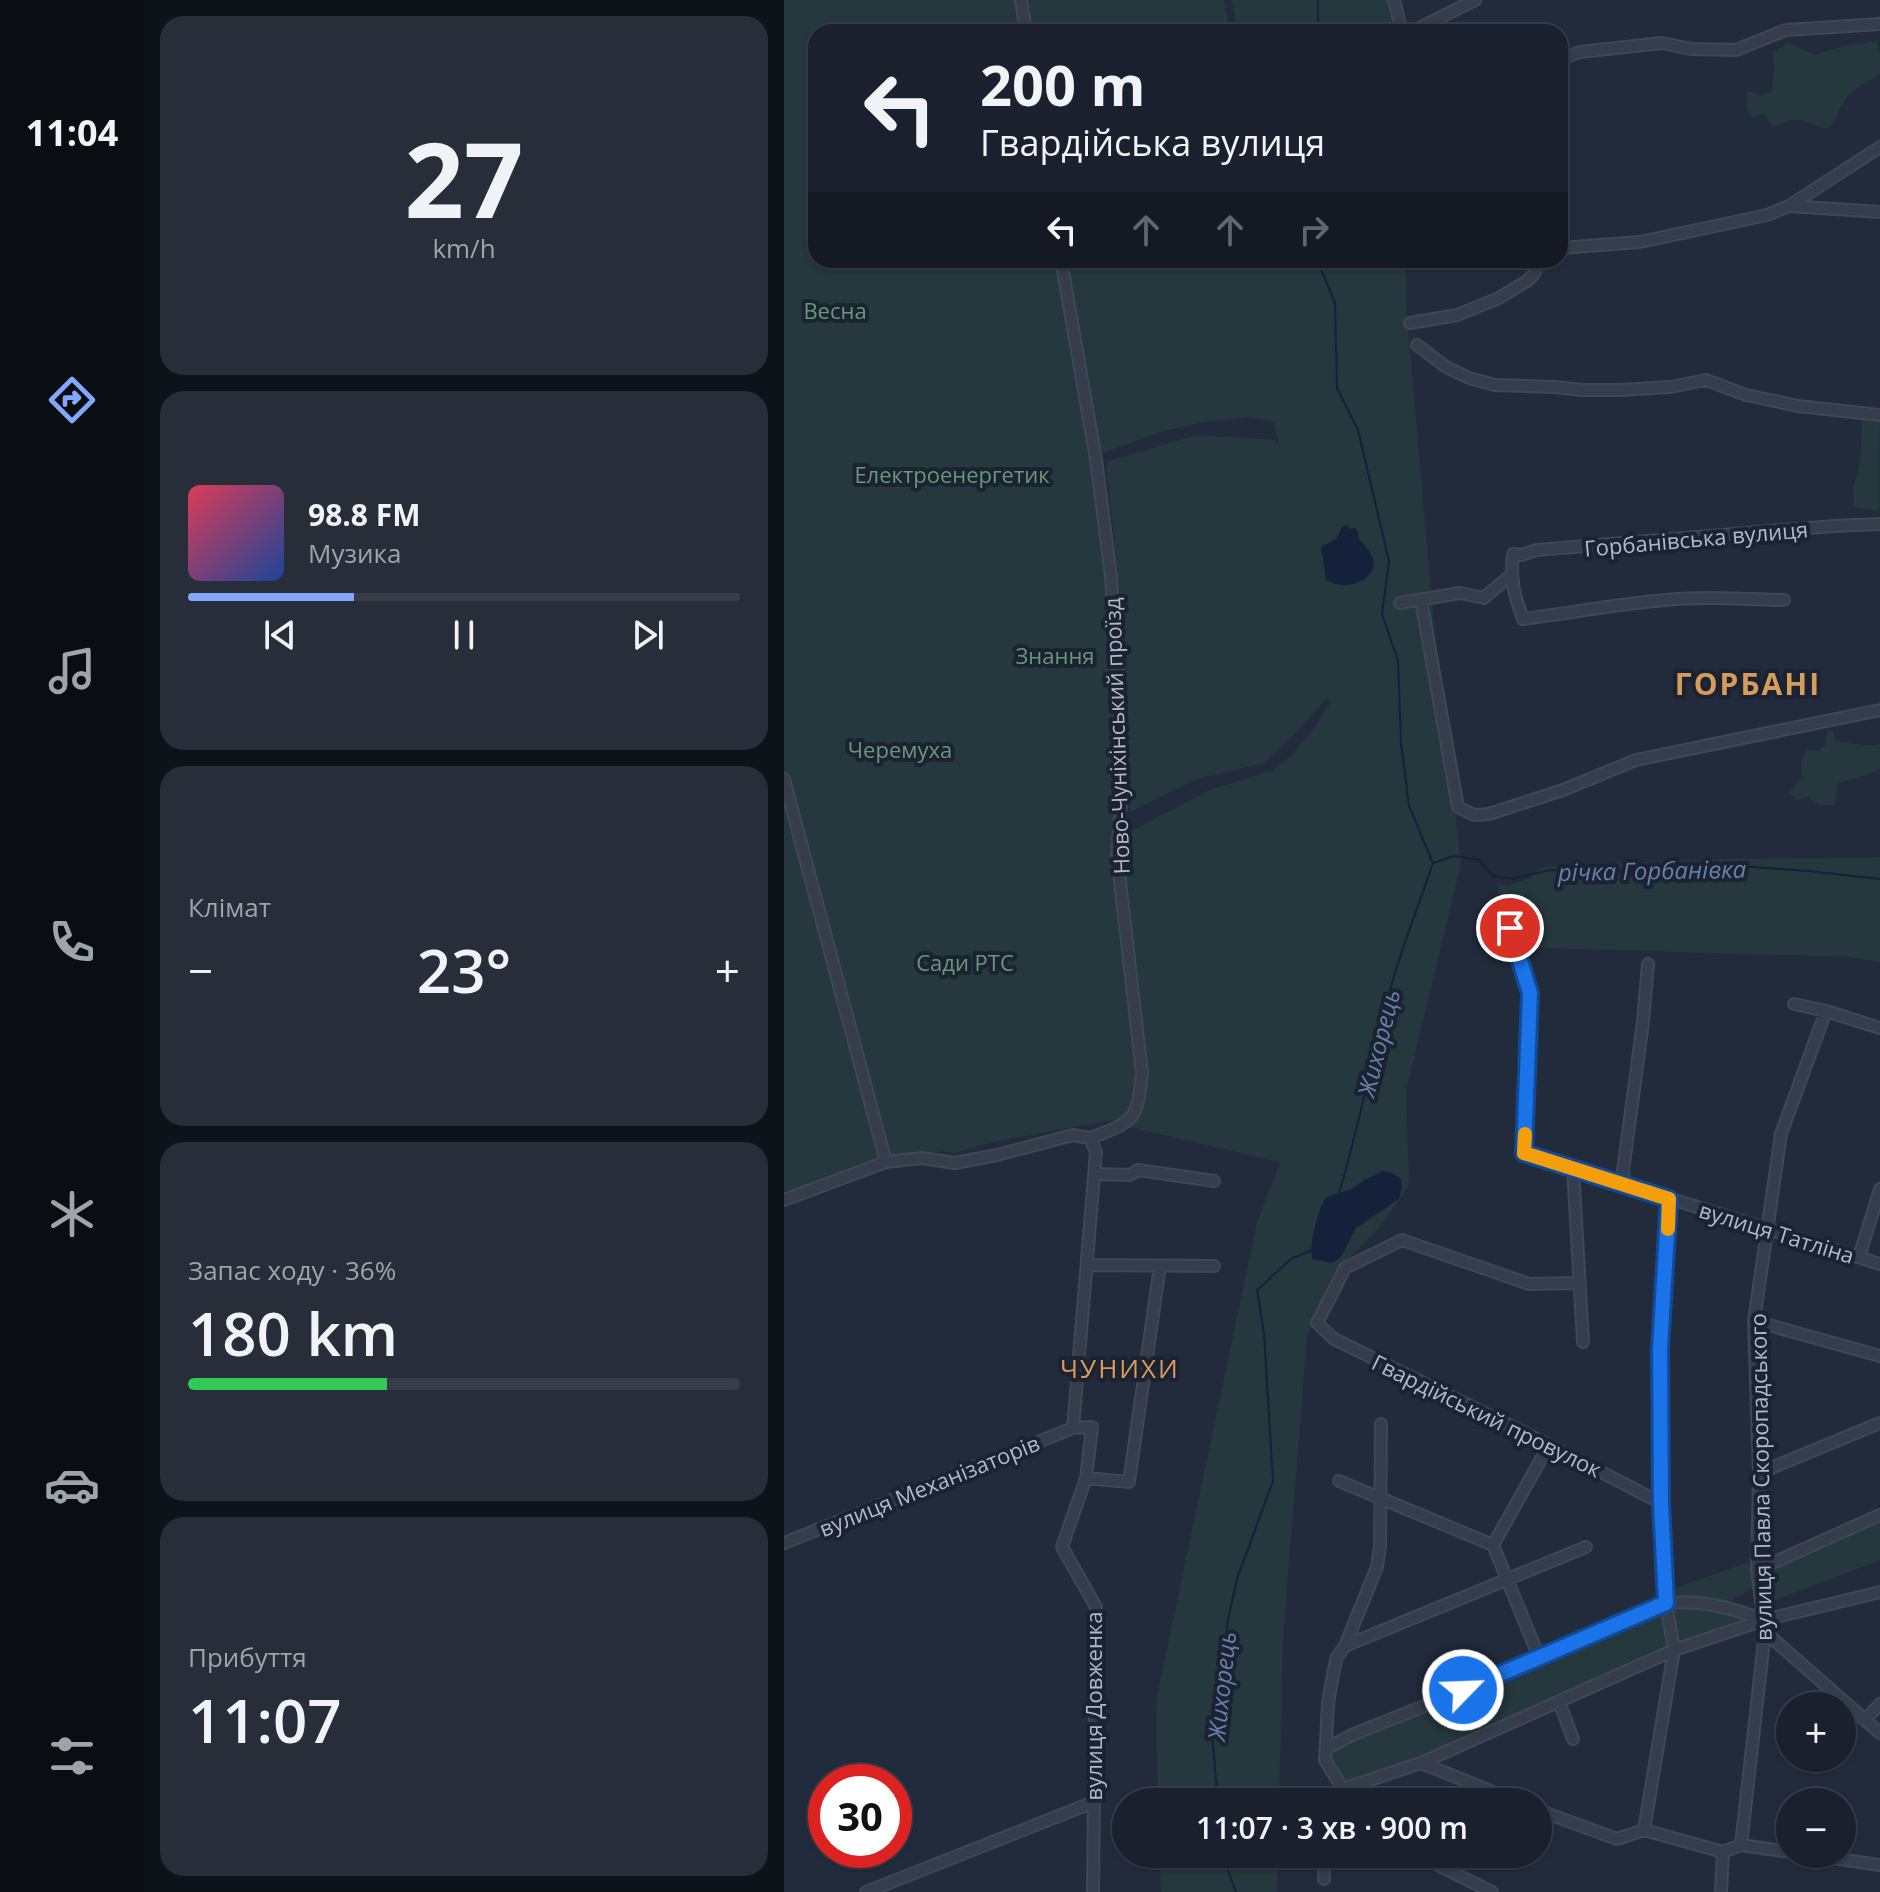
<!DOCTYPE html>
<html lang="uk">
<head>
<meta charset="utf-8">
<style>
	:root { --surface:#1a202d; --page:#272d39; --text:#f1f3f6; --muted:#9fa3aa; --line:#383e49; --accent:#82a8fb }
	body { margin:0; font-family:"Open Sans",sans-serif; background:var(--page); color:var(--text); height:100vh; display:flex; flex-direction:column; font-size:30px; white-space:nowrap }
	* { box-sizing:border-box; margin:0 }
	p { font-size:26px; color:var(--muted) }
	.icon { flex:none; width:44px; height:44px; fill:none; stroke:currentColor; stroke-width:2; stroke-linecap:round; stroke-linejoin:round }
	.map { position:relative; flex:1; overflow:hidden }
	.side { display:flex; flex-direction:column; gap:16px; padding:16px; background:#0e1219; width:640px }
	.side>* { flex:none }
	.guide { position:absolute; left:24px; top:24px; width:760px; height:244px; border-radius:24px; box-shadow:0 2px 6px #0004,0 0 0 2px var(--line); background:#1a202d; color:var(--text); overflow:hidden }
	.tools { position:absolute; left:992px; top:1692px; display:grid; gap:16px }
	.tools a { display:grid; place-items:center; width:80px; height:80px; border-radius:50%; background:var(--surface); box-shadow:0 2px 6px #0004,0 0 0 2px var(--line); font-size:40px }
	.speed { position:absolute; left:24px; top:1764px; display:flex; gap:16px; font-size:40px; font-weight:700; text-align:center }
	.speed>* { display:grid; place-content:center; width:104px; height:104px; border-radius:50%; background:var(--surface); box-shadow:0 2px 6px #0004,0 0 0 2px var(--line); line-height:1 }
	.speed .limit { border:12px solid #d22; background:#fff; color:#111 }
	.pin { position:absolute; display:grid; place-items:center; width:68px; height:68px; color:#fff; margin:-34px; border:4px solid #fff; border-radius:50%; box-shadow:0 2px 8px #0007 }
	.me { position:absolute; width:88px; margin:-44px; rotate:66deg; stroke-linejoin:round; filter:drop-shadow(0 0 6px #0008) }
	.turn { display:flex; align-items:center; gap:28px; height:168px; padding:0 40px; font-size:36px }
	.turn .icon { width:104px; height:104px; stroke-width:2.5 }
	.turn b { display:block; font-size:56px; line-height:68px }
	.lanes { display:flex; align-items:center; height:76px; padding:0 40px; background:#0003; justify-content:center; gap:40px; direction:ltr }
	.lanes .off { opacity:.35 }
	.big { font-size:60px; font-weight:600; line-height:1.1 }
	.side .card { flex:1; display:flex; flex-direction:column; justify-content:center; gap:12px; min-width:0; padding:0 28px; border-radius:24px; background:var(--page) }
	.side .dial { align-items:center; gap:0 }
	.dial b { font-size:104px; line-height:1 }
	.song { display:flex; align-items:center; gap:24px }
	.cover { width:96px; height:96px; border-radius:12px; background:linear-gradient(135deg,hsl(350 70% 55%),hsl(220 70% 35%)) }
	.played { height:8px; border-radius:4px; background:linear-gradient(90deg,var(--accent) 30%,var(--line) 30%) }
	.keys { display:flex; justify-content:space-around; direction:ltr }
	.heat { display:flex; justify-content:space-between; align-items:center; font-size:44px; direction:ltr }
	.charge { height:12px; border-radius:6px; background:linear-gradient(90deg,#34c759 36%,var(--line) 0) }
	.trip { position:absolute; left:328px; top:1788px; width:440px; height:80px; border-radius:40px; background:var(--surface); box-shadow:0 2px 6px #0004,0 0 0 2px var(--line); font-weight:600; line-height:80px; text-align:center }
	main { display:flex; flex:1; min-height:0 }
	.dock { display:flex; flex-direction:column; width:144px; justify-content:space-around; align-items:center; background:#0a0d12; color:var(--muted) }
	.dock .icon { width:56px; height:56px }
	.dock .current { color:var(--accent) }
	.dock b { font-size:36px; color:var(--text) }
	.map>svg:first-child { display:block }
	.green { fill:#24383d }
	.water { fill:#15213a }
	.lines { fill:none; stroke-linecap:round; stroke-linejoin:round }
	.stream { stroke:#15213a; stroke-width:2 }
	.minor-casing { stroke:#3f4655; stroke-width:14 }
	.minor { stroke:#353d4c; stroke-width:10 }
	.route-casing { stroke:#114b97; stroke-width:20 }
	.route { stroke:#1a73e8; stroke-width:14 }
	.slow { stroke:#f59e0b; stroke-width:14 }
	.labels { text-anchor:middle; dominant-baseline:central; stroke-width:8; stroke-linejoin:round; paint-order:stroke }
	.park-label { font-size:22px; fill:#679976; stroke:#1b2231 }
	.street-label { font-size:22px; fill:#b1b8c8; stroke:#1b2231 }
	.water-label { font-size:24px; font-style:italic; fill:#687fa8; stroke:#1b2231 }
	.quarter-label { font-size:26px; letter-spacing:2px; fill:#d79b5c; stroke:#1b2231 }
	.district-label { font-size:30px; font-weight:bold; letter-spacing:2px; fill:#d79b5c; stroke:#1b2231 }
</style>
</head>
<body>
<main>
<nav class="dock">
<b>11:04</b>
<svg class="icon current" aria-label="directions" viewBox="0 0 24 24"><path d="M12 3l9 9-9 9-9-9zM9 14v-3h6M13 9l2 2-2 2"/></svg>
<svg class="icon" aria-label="music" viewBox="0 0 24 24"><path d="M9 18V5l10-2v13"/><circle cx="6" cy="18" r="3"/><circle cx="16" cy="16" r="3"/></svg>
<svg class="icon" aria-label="phone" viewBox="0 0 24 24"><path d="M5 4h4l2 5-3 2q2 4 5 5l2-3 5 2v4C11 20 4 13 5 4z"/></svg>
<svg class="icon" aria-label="climate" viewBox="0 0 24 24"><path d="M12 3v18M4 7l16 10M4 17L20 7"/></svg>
<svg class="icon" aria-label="car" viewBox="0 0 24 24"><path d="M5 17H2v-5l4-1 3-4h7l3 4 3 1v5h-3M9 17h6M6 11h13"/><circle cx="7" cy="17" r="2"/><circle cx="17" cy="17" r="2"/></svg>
<svg class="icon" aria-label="filters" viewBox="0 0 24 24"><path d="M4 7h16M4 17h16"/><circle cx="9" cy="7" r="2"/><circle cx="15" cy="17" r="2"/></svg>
</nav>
<section class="side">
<div class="card dial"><b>27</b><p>km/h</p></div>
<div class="card">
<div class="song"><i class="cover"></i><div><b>98.8 FM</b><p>Музика</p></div></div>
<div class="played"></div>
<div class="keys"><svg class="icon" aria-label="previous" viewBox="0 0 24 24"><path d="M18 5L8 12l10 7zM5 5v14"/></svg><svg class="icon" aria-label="pause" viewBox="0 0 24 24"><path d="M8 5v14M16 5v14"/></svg><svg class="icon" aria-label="next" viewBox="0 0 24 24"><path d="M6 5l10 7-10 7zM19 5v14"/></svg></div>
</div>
<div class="card"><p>Клімат</p>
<div class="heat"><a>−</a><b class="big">23°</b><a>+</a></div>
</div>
<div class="card"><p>Запас ходу · 36%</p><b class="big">180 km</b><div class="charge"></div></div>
<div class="card"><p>Прибуття</p><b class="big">11:07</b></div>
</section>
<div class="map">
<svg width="1096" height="1892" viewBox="0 0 1096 1892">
	<rect width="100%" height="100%" fill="#222b3c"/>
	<!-- green -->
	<path class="green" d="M0 0H237L242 32H32V260H281L289 295 283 297 327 574 317 578 327 576 335 838 423 791 489 770 507 756 530 728 546 703 544 696 510 735 480 763 413 779 346 812 342 682 336 591 322 465 325 461 413 435 490 440 496 449 490 422 464 417 416 423 379 431 316 454 284 260H619L622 270V305L649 616 677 864 622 1091 625 1185 598 1224 547 1278 523 1336 499 1638 495 1802H374L372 1701 473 1222 496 1162 354 1129 340 1124 339 1125 329 1120 209 1142 170 1153 158 1151 102 1162 0 1195Z
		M244 0H440L446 32H249Z
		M448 0H607L612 32H454Z
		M1093 41 1096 55V74C1085 82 1073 85 1064 96 1054 107 1054 121 1042 129 1019 121 1012 114 990 128L980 113 969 118 962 109 964 91 977 95 988 92 990 68 989 52 1004 43 1031 55 1059 46Z
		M1078 417 1096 418 1095 511 1070 507 1069 486 1074 472 1077 453Z
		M1044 729 1049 731 1052 742C1067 741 1081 748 1096 744V768C1083 777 1069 778 1054 783L1051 805H1035L1023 797 1011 800 1005 792 1018 778 1017 762 1023 750 1034 751 1042 744Z
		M1096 857V962L1065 957 723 947 713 883 723 886 744 879 759 867 796 864 948 859Z
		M1096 1518V1560L982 1604 978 1575 982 1569Z
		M965 1562 970 1587 944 1603 894 1596 891 1588Z
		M884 1604 950 1612 961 1621 886 1648 877 1647 773 1699 641 1758 567 1785 556 1781 547 1765 546 1749Z
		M376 1854H494L493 1892H377Z"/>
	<!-- water -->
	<path class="water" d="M563 525 566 529 570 528 574 531V537C579 544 587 551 589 559 594 575 573 586 560 585 553 585 547 583 542 580L537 547 552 539 559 526Z
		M599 1171 610 1174 617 1179 618 1188 615 1199 572 1228 557 1257 549 1263 528 1259C525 1243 534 1210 542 1197L568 1189 580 1180Z"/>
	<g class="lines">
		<!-- stream -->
		<path class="stream" d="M534 0V32
			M533 260 551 303 553 388 574 430 605 561 598 614 614 661 617 743 625 806 649 863C637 899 622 936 611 973 590 1046 577 1121 555 1193
			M649 863 670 856 695 860 709 876 729 879 766 870 806 874 927 864 1024 871 1096 879
			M434 1802 428 1733 444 1620 453 1579 489 1481 480 1333 473 1290 507 1259 528 1250
			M438 1854 452 1892"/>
		<defs>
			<path id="minor" d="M237 0 242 32
				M610 0 618 32
				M633 32 637 27 691 0
				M776 59 796 52 878 43 907 49 952 50 1002 30 1096 24
				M1005 206 1096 212
				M776 248 856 242 983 215 1005 206 1096 147
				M277 260 312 459 327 576 334 675 338 788 333 855 358 1073C353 1121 351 1121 306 1138
				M626 323 673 315 715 298 743 281 750 274 756 260
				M633 345 662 367 685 378 711 385 771 387 798 390H837L886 387 922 380 962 395 1014 406 1096 415
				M637 600 674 807 690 815 705 814 779 790 852 760 1096 710
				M1000 600C960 599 920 596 881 600 833 604 786 613 739 619 730 595 726 579 729 554L738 555 752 550 1050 526 1096 524
				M616 603 676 593 700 598 727 575
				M0 779 102 1162
				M726 928 746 993 740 1153 1096 1264
				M1010 1004 1042 1011 1096 1028
				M789 1168 799 1342
				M310 1174 346 1175 354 1170 430 1181
				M841 1185 839 1171 859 1022 864 964
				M0 1200 102 1162 138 1158 171 1163 213 1155 289 1135 306 1138 312 1152 289 1428
				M1075 1257 1096 1189
				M303 1265 430 1266
				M796 1283 745 1284 618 1240 561 1268 533 1323 550 1339 765 1445 877 1503
				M970 1321 1096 1356
				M975 1473 1096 1423
				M302 1478 345 1482 376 1266
				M555 1481 709 1545
				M0 1543 289 1428 308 1427 302 1478 278 1547 312 1607 309 1892
				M973 1570 1096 1515
				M981 1632 1096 1733
				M561 1646 802 1547
				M755 1657 709 1545 765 1445
				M775 1702 789 1739
				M1081 1720 1096 1704
				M543 1748 570 1734 658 1699 882 1603C918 1600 946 1607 980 1620
				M637 1763 734 1802
				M559 1789 637 1763 890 1650 980 1620 1096 1592
				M559 1789 541 1760 544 1703 550 1669 553 1657 561 1646 593 1567 596 1546 597 1424
				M548 1802 559 1789
				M754 1810 833 1839 860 1830 939 1852
				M860 1830 890 1650 882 1603 877 1503 876 1348 885 1199
				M957 1845 1006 1852
				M632 1854 708 1892
				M1020 1854 1096 1865
				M540 1879V1854
				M82 1892 310 1802
				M937 1892 939 1852 957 1845 981 1632 973 1570 975 1473 970 1321 997 1134 1042 1011"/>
		</defs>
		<!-- minor casing -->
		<use href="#minor" class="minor-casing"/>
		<!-- minor -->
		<use href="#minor" class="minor"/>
	</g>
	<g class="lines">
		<defs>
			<path id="route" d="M679 1690 882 1603 877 1503 876 1348 885 1199 740 1153 746 993 726 928"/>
		</defs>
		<!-- route casing -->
		<use href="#route" class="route-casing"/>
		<!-- route -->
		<use href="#route" class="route"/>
		<!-- slow -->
		<path class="slow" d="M741 1134 740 1153 885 1199 884 1229"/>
	</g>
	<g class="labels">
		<!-- park labels -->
		<g class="park-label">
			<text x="51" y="310">Весна</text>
			<text x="168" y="474">Електроенергетик</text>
			<text x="271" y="655">Знання</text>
			<text x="116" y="749">Черемуха</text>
			<text x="181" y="962">Сади РТС</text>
		</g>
		<!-- street labels -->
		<g class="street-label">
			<text transform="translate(912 538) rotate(-5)">Горбанівська вулиця</text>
			<text transform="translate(332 736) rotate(-92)">Ново-Чуніхінський проїзд</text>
			<text transform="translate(993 1232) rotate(17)">вулиця Татліна</text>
			<text transform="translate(703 1415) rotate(26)">Гвардійський провулок</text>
			<text transform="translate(976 1477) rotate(-91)">вулиця Павла Скоропадського</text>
			<text transform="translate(145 1485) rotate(-22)">вулиця Механізаторів</text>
			<text transform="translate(309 1706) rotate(-90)">вулиця Довженка</text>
		</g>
		<!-- water labels -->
		<g class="water-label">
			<text transform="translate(868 870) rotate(-1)">річка Горбанівка</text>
			<text transform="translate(594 1043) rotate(-76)">Жихорець</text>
			<text transform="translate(437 1686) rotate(-84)">Жихорець</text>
		</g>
		<!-- quarter labels -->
		<g class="quarter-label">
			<text x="336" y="1368">ЧУНИХИ</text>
		</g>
		<!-- district labels -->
		<g class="district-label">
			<text x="964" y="683">ГОРБАНІ</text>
		</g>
	</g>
</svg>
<div class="tools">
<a>+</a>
<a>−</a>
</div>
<div class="speed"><div class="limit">30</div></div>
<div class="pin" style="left:726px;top:928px;background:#d93025"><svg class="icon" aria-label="arrive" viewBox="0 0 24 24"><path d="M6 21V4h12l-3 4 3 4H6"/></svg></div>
<svg class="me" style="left:679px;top:1690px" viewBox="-20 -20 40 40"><circle r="17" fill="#1a73e8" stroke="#fff" stroke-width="3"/><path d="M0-11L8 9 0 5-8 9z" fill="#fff"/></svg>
<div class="trip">11:07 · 3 хв · 900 m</div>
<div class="guide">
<div class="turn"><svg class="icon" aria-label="left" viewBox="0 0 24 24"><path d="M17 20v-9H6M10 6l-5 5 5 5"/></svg><div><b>200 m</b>Гвардійська вулиця</div></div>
<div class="lanes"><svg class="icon" aria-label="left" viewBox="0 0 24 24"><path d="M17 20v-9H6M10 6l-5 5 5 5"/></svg><svg class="icon off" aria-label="ahead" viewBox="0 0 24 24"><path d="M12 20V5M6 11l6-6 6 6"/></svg><svg class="icon off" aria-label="ahead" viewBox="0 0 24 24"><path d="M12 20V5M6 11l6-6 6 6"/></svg><svg class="icon off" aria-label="right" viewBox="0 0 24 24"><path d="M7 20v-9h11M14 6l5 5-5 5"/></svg></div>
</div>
</div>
</main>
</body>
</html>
